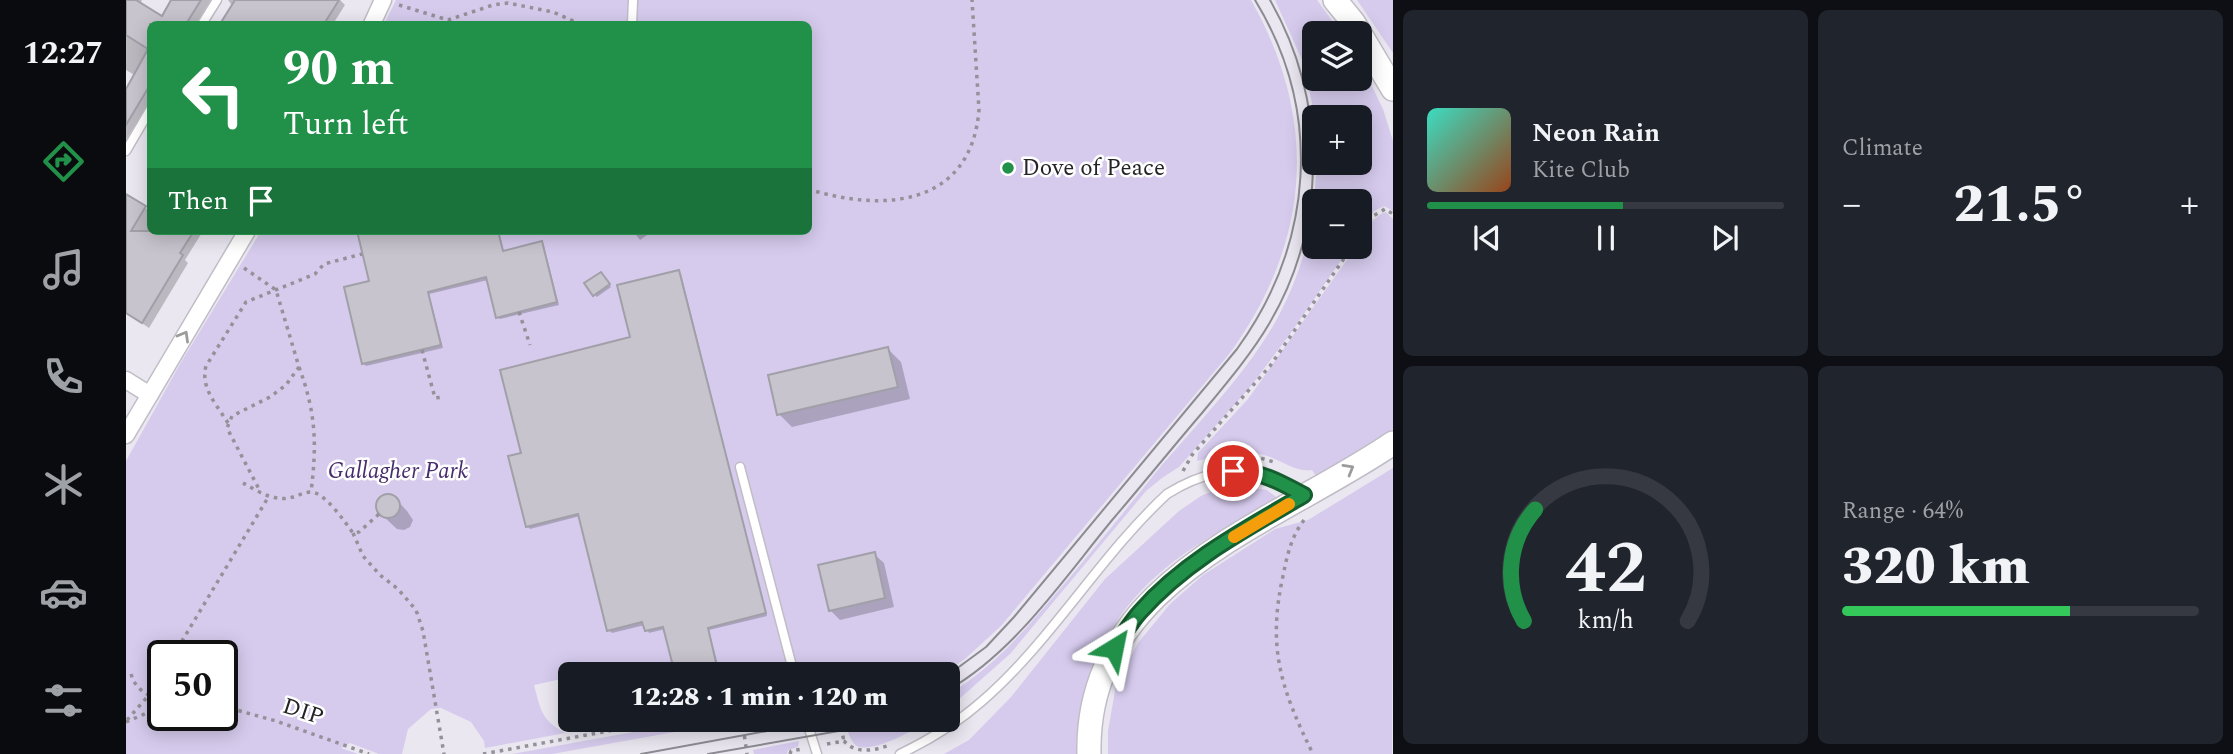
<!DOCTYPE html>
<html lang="en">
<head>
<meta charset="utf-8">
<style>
	:root { --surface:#171b24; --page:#20242c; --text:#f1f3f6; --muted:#9ea1a6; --line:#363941; --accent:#219049 }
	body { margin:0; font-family:Spectral,serif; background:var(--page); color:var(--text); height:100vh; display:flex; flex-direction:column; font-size:26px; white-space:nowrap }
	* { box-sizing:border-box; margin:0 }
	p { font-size:23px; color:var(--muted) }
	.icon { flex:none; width:38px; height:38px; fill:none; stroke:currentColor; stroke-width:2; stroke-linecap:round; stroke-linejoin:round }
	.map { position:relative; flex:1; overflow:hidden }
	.drawer { display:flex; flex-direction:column; gap:10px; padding:10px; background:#0d0f14; width:840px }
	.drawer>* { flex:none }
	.guide { position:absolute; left:21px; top:21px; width:665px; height:214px; border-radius:10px; box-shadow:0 4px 18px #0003; background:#219049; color:#fff; overflow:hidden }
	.tools { position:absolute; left:1176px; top:21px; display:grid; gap:14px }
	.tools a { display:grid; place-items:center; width:70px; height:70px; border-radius:10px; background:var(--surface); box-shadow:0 4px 18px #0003; font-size:35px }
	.speed { position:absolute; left:21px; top:640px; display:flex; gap:14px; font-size:35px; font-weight:700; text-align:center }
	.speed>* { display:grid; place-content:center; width:91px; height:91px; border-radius:50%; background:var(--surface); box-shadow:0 4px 18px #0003; line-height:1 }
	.speed .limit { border:4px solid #111; border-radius:10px; background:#fff; color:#111 }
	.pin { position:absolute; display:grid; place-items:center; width:60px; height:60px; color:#fff; margin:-30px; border:4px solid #fff; border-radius:50%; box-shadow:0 2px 7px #0007 }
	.me { position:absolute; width:77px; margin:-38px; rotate:35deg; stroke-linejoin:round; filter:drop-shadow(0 0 5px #0008) }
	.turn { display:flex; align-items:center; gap:24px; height:147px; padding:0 21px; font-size:32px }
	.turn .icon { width:91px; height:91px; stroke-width:2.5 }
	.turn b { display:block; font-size:49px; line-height:60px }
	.then { display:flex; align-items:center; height:66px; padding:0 21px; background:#0003; gap:14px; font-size:26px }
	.big { font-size:52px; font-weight:800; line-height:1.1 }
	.drawer .tile { flex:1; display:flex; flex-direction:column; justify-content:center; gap:10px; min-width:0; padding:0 24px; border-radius:10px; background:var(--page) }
	.drawer .dial { align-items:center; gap:0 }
	.dial svg { height:182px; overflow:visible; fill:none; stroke:var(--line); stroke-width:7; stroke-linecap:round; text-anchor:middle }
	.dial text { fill:var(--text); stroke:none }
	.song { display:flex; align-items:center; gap:21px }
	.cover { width:84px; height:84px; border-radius:10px; background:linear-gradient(135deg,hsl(170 70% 55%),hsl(20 70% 35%)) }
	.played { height:7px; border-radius:4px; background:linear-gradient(90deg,var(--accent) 55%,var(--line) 55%) }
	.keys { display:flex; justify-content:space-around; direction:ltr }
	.heat { display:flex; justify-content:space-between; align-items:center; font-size:38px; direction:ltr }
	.charge { height:10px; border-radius:5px; background:linear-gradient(90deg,#34c759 64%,var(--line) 0) }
	.drawer .tiles { flex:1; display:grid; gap:10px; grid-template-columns:repeat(2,1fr) }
	.trip { position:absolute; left:432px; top:662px; width:402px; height:70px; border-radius:10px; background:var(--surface); box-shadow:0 4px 18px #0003; font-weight:800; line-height:70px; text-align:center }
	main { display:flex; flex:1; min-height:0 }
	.tabs { display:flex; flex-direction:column; width:126px; justify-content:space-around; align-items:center; background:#090b0e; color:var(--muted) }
	.tabs .icon { width:49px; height:49px }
	.tabs .active { color:var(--accent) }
	.tabs b { font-size:32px; color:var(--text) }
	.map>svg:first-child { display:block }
	.green { fill:#d6cbed; fill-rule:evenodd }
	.shadow { fill:#0003 }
	.building { fill:#c7c4ce; stroke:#a19fa8; stroke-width:2 }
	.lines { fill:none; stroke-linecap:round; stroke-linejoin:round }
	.lane-casing { stroke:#c0bdc6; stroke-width:11 }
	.street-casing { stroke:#c0bdc6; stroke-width:19 }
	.secondary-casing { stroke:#c0bdc6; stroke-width:26 }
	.path { stroke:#949198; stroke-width:3.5; stroke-dasharray:3.5 5; stroke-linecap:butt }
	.lane { stroke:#fff; stroke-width:8 }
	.street { stroke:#fff; stroke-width:16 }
	.secondary { stroke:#fff; stroke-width:23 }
	.tram { stroke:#8d8b92; stroke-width:2 }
	.oneway { stroke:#9c9c9d }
	.route-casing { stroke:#155e2f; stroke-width:18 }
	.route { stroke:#219049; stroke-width:12 }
	.slow { stroke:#f59e0b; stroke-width:12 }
	.poi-dot { fill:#219049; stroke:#fff; stroke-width:2.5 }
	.labels { text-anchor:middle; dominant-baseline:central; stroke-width:5; stroke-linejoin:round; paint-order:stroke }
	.poi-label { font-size:23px; fill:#242326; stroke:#fff; text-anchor:start }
	.park-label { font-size:23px; font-style:italic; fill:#482d6e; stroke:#fff }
	.street-label { font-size:23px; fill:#242326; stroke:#fff }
</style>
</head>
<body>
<main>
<nav class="tabs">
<b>12:27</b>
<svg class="icon active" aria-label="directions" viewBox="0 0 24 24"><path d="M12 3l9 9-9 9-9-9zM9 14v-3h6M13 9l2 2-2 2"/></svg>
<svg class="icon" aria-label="music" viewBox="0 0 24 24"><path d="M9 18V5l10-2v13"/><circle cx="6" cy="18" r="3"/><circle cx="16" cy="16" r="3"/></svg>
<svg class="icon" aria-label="phone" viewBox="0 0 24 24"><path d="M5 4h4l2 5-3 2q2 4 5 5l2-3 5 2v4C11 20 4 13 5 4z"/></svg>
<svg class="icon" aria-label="climate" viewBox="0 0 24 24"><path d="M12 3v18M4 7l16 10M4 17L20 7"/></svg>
<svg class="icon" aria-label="car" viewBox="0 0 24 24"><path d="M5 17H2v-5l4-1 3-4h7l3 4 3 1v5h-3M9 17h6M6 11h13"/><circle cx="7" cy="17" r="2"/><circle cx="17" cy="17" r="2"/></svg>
<svg class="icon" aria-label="filters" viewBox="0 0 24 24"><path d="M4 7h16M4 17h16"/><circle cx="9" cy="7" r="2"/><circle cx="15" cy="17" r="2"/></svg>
</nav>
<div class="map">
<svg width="1267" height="754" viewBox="0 0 1267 754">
	<rect width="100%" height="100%" fill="#eae7f1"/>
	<!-- green -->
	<path class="green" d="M270 0H1125C1193 120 1185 241 1104 353L875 626 840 658 818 674H650L640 669 622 674H444V677L408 685C415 712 416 720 439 733L359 748 358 741 345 722 315 708 305 709 282 729 276 754H253L224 743 215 748 232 754H0V461L54 364 135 231H682V24H258ZM37 656H96V716H37Z
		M1149 0H1191L1215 33H1188V79H1234V62L1257 109 1267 141V211L1258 206 1248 211 1234 232V201H1188L1191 163H1234V117H1189L1177 62Z
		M1231 0H1267V53Z
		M1188 201V247H1224L1164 334 1125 386 1053 467 1036 478 1020 491 884 654 823 708V694C868 667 900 629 933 590 967 550 999 511 1031 471 1071 424 1123 371 1152 317 1171 281 1184 242 1188 201Z
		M1260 212 1267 219V429L1190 476 1186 470C1171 473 1153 459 1138 455 1115 450 1093 455 1071 461L1072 453 1122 399 1230 247H1234C1235 235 1248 215 1260 212Z
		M1267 468 1266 754H982V731L990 685 1012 643 1044 604 1077 575 1149 529 1182 520Z
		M1113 486 1141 490 1150 497 1149 500C1111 522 1070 542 1036 571 981 617 950 683 950 754H818L843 740 885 697 979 579 1053 511 1075 496 1094 488Z
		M579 719 610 721 426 754H386Z
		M621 719H668L669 723 623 731Z
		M770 719H806C792 728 747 754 731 746 726 743 724 737 722 732Z
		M673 741 672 747 662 750 661 754H628L627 750Z"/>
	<!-- shadow -->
	<path class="shadow" d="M0 0H16L14 4 37 18 47 0H85L70 24H24V102L0 140V93L10 76 0 70Z
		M102 0H214L219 5 207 24H96L107 7Z
		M1 196 24 211V231H77L59 260 62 263 23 328 0 312Z
		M233 231H373L378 252 415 243 418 246 433 305 374 319 371 317 362 280 303 294 317 348 240 366 238 364 245 282Z
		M507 231H527L514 240Z
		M553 271 555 274 641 616 583 630 594 673 550 674 539 629 523 633 519 625 486 633 483 630 454 516 404 529 401 526 397 454 506 338Z
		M477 276 485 287 471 297 469 295Z
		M762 349 775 362 784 399 666 427 653 414Z
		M261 496 268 497 281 511 287 520 284 527 278 530 271 529 257 516 252 507 256 498Z
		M748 554 758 563 768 607 714 620 704 610Z"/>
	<!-- building -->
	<path class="building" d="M0 0H10L36 16 45 0H75L60 24H24V85L0 125V89L22 49 0 35Z
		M109 0H213L198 24H94Z
		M0 194 20 206 5 231H68L54 253 57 255 16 323 0 313Z
		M231 231H372L377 251 416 241 431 302 370 318 360 277 302 292 315 345 236 364 218 287 243 281Z
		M553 270 640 613 582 628 592 671 581 674H549L537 627 519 631 516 622 481 631 452 514 400 527 382 456 395 453 374 370 504 337 491 285Z
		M475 272 484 284 467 296 458 283Z
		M762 347 772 387 651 415 642 375Z
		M250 506a12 12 0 1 1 24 0a12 12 0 1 1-24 0Z
		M749 552 759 598 703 611 692 565Z"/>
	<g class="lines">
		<defs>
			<path id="lane" d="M76 24 91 0
				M506 24 507 0
				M0 151 24 110
				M614 467 668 674
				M470 674 474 668
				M444 714 440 721 448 719
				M680 719 691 754
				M774 754C803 740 831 723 855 702 925 642 973 557 1041 494 1071 475 1110 463 1145 477 1155 481 1165 488 1174 493"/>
			<path id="street" d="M246 24 257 0
				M0 380 24 395
				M0 435 121 231"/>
			<path id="secondary" d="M1209 0 1227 22 1267 89
				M963 754C959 579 1149 524 1267 443"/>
		</defs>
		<!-- lane casing -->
		<use href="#lane" class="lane-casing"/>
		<!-- street casing -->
		<use href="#street" class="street-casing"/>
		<!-- secondary casing -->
		<use href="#secondary" class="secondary-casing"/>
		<!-- path -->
		<path class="path" d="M273 5 322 20 367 5 382 3 427 12 454 24
			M682 189C758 213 845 206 853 110L846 0
			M1234 236 1247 216 1259 209 1267 214
			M118 268 150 290 173 367 160 385 144 397 106 416 101 428 134 491
			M393 312 404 345
			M296 350 309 398 317 397
			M173 367C190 413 191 444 185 492
			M102 423C91 405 74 388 80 366L120 302 189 274 198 264 236 254
			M1110 456H1128L1151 463
			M1057 471 1066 455 1144 366 1226 247
			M117 483C126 488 137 495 147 497 164 502 170 494 184 492 198 491 219 522 227 533L233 532 253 514
			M1178 520C1165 537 1161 556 1157 576 1141 648 1155 689 1187 754
			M227 533 237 556 254 575 272 589 290 610 297 631 318 754
			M47 656 143 496
			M5 674C8 684 13 690 23 695L29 693 37 696
			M25 693 37 674
			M96 706 150 721 243 754
			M616 719 621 754
			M713 719 718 741
			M1 720 23 695
			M0 722 37 706
			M701 744 718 741C729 754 747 751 764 745
			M357 754 548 719
			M664 754 665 751 676 749"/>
		<!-- lane -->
		<use href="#lane" class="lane"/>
		<!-- street -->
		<use href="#street" class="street"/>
		<!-- secondary -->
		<use href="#secondary" class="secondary"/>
		<!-- tram -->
		<path class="tram" d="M822 675 860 647 888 617 1111 349C1187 244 1198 113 1129 0
			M822 690C889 652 939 577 987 519 1017 484 1046 448 1076 413 1099 385 1124 356 1143 324 1202 224 1201 100 1144 0
			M515 754 707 719
			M582 754 724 729 759 719"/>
	</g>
	<!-- one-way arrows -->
	<defs><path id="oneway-chevron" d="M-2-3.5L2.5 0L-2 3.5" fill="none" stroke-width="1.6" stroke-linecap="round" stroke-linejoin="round" transform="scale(1.75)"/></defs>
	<g class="oneway">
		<use href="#oneway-chevron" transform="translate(58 336) rotate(-60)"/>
		<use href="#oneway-chevron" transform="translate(1223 469) rotate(-30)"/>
	</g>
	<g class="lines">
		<defs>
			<path id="route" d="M988 648C997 636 1004 623 1014 612 1059 561 1120 529 1178 495 1154 482 1135 471 1107 471"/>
		</defs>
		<!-- route casing -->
		<use href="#route" class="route-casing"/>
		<!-- route -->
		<use href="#route" class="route"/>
		<!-- slow -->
		<path class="slow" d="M1108 537 1163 504"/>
	</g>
	<!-- markers -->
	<circle class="poi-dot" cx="882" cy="168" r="7"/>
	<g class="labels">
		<!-- poi labels -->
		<g class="poi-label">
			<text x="896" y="168">Dove of Peace</text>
		</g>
		<!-- park labels -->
		<g class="park-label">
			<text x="272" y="471">Gallagher Park</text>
		</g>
		<!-- street labels -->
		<g class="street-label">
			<text transform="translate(177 712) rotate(18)">DIP</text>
		</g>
	</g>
</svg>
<div class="tools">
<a><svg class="icon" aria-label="layers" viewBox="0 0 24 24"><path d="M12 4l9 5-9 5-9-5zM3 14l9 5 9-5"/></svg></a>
<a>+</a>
<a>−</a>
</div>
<div class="speed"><div class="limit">50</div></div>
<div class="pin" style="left:1107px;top:471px;background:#d93025"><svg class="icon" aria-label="arrive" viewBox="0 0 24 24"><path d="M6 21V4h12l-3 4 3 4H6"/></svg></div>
<svg class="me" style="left:988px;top:648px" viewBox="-20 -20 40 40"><path d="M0-17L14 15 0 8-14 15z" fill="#219049" stroke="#fff" stroke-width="4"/></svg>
<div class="trip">12:28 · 1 min · 120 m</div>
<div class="guide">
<div class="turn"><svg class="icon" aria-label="left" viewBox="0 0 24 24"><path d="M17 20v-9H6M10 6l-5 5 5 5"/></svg><div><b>90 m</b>Turn left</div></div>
<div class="then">Then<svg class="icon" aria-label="arrive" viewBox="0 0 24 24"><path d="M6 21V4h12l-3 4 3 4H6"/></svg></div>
</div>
</div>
<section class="drawer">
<div class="tiles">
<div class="tile">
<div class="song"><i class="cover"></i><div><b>Neon Rain</b><p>Kite Club</p></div></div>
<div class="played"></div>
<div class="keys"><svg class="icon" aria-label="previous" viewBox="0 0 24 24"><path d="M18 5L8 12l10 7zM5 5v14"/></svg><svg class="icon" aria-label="pause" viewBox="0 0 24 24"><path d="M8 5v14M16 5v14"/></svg><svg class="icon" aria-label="next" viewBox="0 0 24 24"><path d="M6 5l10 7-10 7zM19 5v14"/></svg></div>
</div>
<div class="tile"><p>Climate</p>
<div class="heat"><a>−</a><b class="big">21.5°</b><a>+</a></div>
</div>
<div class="tile dial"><svg viewBox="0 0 100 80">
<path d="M14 69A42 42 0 1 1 86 69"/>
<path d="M14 69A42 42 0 0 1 19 20" stroke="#219049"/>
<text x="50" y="56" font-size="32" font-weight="700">42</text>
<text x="50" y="72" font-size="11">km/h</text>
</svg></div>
<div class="tile"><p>Range · 64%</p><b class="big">320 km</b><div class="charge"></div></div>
</div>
</section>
</main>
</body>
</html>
